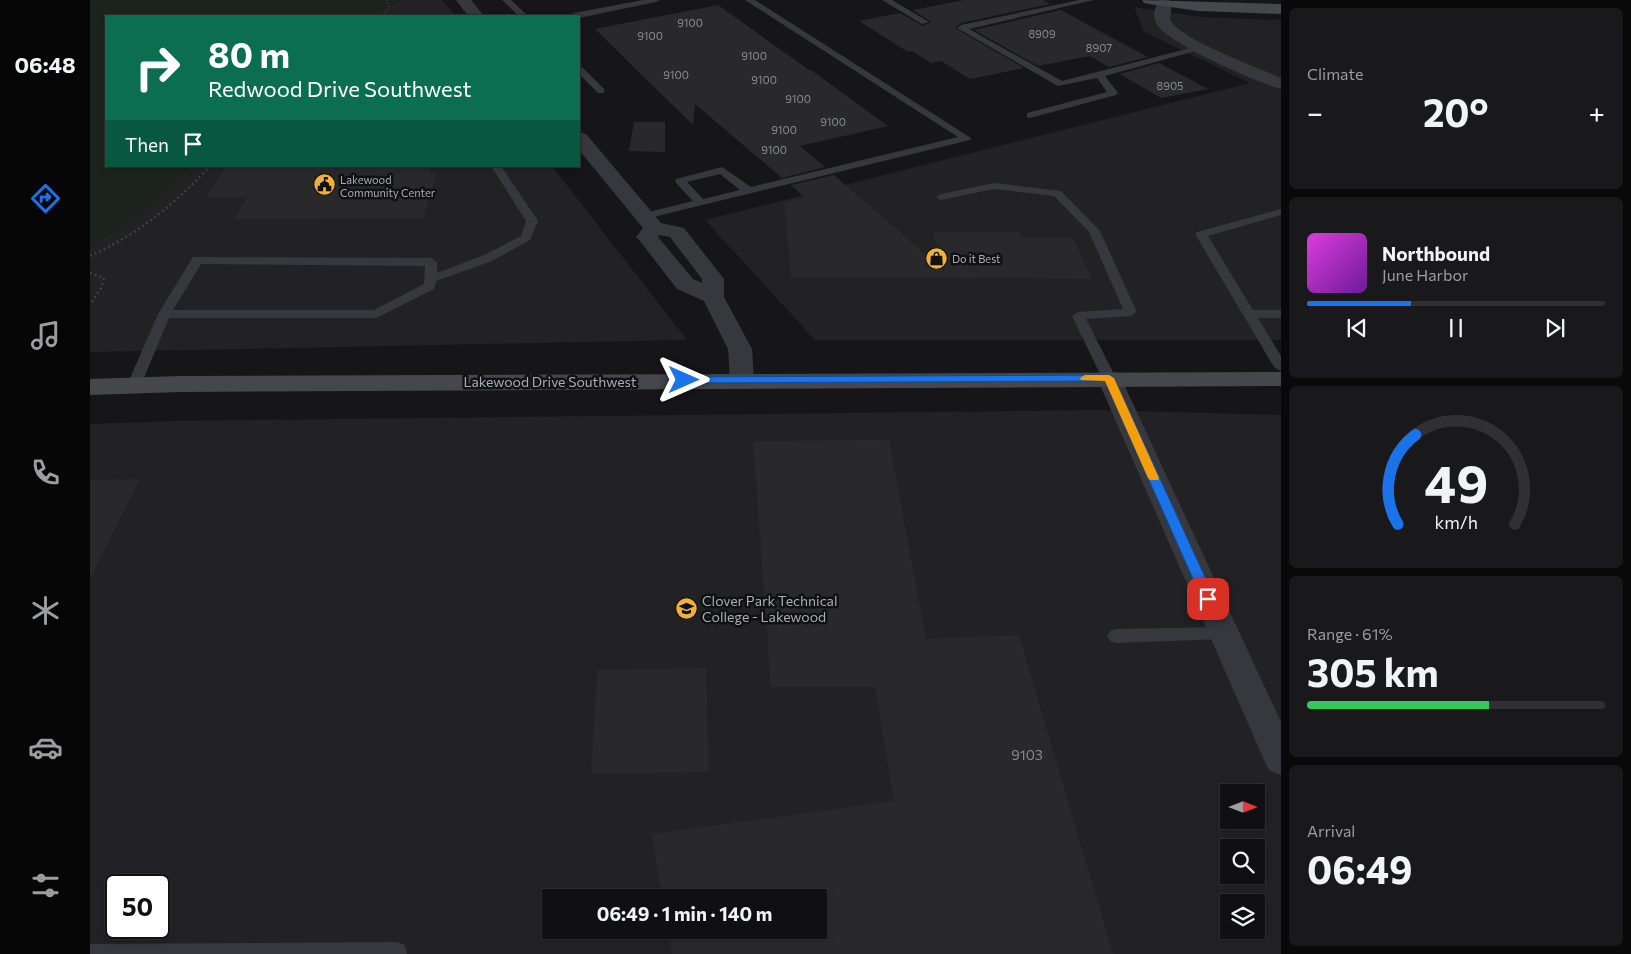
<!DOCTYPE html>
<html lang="en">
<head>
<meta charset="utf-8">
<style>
	:root { --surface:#101012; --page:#19191b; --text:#f1f3f6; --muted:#9c9d9f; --line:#303032; --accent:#1a73e8 }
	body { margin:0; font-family:Commissioner,sans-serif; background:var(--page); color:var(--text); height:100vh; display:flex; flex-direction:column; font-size:19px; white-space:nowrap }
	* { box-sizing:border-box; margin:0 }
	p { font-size:16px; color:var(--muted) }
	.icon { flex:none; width:28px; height:28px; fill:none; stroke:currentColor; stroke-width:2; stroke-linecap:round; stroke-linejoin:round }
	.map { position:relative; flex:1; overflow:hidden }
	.details { display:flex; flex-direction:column; gap:8px; padding:8px; background:#09090a; width:350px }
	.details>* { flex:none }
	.hud { position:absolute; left:15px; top:15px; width:475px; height:152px; border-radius:0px; box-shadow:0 2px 8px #0003,0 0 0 1px var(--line); background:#0b6e4f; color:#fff; overflow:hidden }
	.needle { width:32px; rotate:90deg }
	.controls { position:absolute; left:1130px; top:784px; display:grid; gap:10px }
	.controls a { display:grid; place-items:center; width:45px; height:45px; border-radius:0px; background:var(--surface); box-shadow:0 2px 8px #0003,0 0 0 1px var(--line); font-size:25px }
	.speed { position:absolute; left:15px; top:874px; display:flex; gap:10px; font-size:25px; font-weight:700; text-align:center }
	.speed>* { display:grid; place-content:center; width:65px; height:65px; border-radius:50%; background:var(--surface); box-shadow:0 2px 8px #0003,0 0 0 1px var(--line); line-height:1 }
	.speed .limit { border:2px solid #111; border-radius:8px; background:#fff; color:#111 }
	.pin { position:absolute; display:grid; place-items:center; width:42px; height:42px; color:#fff; margin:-21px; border-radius:10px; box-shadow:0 2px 8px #0006 }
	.me { position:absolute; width:55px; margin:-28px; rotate:90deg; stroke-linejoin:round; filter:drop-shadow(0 0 4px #0008) }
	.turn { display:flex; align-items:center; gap:18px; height:105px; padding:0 20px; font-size:22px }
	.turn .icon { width:65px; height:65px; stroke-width:2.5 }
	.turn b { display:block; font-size:35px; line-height:42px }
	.then { display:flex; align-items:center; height:48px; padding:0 20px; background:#0003; gap:10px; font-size:19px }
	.big { font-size:38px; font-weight:700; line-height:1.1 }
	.details .widget { flex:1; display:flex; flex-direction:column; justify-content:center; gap:8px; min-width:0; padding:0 18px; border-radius:8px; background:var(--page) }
	.details .dial { align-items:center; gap:0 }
	.dial svg { height:130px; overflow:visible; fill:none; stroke:var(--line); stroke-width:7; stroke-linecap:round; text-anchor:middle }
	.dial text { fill:var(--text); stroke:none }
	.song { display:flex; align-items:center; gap:15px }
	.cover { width:60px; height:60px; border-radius:8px; background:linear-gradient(135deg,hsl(300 70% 55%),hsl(280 70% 35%)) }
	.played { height:5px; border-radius:2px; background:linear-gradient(90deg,var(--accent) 35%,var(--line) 35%) }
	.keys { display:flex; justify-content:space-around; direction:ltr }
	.heat { display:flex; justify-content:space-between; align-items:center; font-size:28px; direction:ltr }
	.charge { height:8px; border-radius:4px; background:linear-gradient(90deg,#34c759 61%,var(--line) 0) }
	.trip { position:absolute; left:452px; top:889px; width:285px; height:50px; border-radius:0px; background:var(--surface); box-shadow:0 2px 8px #0003,0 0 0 1px var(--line); font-weight:700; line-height:50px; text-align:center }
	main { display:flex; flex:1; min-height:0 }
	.dock { display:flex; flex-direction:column; width:90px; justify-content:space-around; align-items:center; background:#060607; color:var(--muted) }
	.dock .icon { width:35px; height:35px }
	.dock .selected { color:var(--accent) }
	.dock b { font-size:22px; color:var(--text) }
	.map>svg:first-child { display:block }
	.built { fill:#222225; fill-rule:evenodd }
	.green { fill:#1c231d }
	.building { fill:#29292c }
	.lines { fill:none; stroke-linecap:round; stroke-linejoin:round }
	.path-far1 { stroke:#3d3f44; stroke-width:2; stroke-dasharray:1 2.5; stroke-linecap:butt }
	.path { stroke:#3d3f44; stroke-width:2.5; stroke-dasharray:2 3; stroke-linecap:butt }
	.lane { fill:#37383d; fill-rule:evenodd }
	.street { fill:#37383d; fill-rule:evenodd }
	.secondary { fill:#45474d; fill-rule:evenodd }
	.route { fill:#1a73e8; stroke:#114b97 }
	.slow { fill:#f59e0b }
	.labels { text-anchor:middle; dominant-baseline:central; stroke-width:5; stroke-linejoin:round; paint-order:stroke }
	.number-label { font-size:11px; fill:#888b94 }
	.far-poi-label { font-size:11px; fill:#a8adb8; stroke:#111113; text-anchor:start }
	.street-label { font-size:14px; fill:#a8adb8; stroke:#111113 }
	.poi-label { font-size:14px; fill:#a8adb8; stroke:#111113; text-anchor:start }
	.near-number-label { font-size:14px; fill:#888b94 }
</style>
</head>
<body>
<main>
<nav class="dock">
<b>06:48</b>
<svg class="icon selected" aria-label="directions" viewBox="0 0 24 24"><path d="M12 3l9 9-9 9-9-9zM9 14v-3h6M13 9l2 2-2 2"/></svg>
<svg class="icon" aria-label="music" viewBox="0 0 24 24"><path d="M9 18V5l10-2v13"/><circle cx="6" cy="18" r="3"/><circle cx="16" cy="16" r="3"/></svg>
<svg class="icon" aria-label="phone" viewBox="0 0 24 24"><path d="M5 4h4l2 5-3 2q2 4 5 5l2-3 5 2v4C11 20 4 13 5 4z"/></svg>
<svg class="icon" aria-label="climate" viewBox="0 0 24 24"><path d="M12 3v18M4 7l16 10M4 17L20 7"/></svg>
<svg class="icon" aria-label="car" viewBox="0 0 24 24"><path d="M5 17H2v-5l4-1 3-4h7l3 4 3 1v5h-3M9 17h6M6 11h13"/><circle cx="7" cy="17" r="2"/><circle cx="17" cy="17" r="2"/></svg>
<svg class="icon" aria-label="filters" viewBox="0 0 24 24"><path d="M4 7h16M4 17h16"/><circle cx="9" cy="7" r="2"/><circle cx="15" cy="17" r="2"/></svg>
</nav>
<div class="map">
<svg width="1191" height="954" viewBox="0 0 1191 954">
	<rect width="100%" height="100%" fill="#161618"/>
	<!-- built -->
	<path class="built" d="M310 0H352L366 16H281Z
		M1044 7 1110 17 1191 20V340H725L615 220 1160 83 1054 32Z
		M16 166H462L597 340 0 352V172Z
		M1005 410 1191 415V954H0V424L87 421ZM1139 792H1166V820H1139ZM1139 848H1166V875H1139ZM26 885H69V928H26ZM461 898H729V930H461ZM1139 902H1166V930H1139Z"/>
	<!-- green -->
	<path class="green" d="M0 0H310L281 16H16V166H101C73 196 39 229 0 245Z"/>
	<!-- building -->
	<path class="building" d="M874 0H953L960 4 871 23 865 28 934 68 880 79 851 61 841 63 822 51 818 52 769 21 810 13 833 26 841 22 823 10Z
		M628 5 719 70H721L798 126 710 146 735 167 692 178 605 104 603 125 505 29Z
		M971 10 1041 48 1058 57 1019 67 1000 56 948 66 884 30Z
		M1069 63 1118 89 1071 98 1030 74Z
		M544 122H575V152L539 151Z
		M136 166H342L339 173H347L333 218 144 219 157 197H117Z
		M744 175 855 271 843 232H930L932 238H983L1002 279 701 277 694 202 715 198 701 185Z
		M799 440 836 639 929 635 1023 954H582L578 930H729V898H572L562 834 804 801 785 687H681L663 441Z
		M50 479 0 578V480Z
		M616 668 619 772 501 774 507 670Z"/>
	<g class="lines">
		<!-- path-far1 -->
		<path class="path-far1" d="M293 16 299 6 296 0"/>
		<!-- path -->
		<path class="path" d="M0 256C47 235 85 204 120 166
			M0 273 14 278 11 288 0 305"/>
		<!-- lane -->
		<path class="lane" d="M412 0H421L438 16H429Z
			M553 0H570L566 2 489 18 480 16 484 13Z
			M655 0H665L881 138 880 140 555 219 551 218 549 216 551 214 603 201 586 183 585 181 586 179 632 167 661 187 868 137ZM630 174 650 190 613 199 597 182Z
			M792 0H802L839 22 832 24Z
			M989 0H1004L879 29 972 81 1112 45 1116 48 1015 76 1028 93 1026 95 940 118 937 117V113L1017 92 1007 78 968 86 867 28 871 25Z
			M489 66 492 67 514 89V93H508L489 74Z
			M401 166H411L448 221 440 240 402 261 346 281 344 289 286 318H79L51 385 44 389 37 385 68 314 103 257 341 258 347 262V273L394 255 431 236 436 221ZM111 264 335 266 334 284 284 310H83Z
			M904 183 971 191 1010 231 1047 312 1041 316 996 319 1026 378 1024 381H1014L1012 378 982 316 988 312 1033 309 999 232 964 196 904 189 851 200 846 197 851 194Z
			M1191 209V215L1118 236 1163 310H1191V318H1168L1191 356V371L1184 367 1105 234 1107 232Z
			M1134 627 1140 628 1143 633 1140 638 1134 639 1026 643 1020 641 1017 636 1020 631 1026 629Z
			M307 942 315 945 317 954H0V944Z"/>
		<!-- street -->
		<path class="street" d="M366 0H381L394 16H378Z
			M1069 0H1079L1082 3 1080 20C1091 40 1167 67 1191 78V89C1168 83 1080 44 1068 26 1062 18 1064 8 1069 0Z
			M489 132 496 134 571 223 594 228 634 279V297L662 349 664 380 661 385 652 387 643 385 640 380 638 349 614 301 587 289 550 241 546 237 553 228 489 150ZM569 235 580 237 612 279V283L603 279 568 237Z
			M1019 371 1028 373 1031 378 1191 722V775L1179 770 1174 760 1007 378 1010 373Z"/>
		<!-- secondary -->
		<path class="secondary" d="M1052 0 1191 4V14L1109 11 1059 4 1054 3Z
			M1191 372V386L90 392 0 395V379L90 376Z"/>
	</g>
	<!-- route -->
	<path class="route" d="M1019 375 1024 378 1125 599 1123 602H1114L1112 599 1015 381 594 383 589 380 594 377Z"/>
	<!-- slow -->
	<path class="slow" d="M995 375H1019L1024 378 1069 478 1068 480H1060L1058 478 1015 381 991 380 990 378Z"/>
	<!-- icons -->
	<defs>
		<symbol id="civic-disc" viewBox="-11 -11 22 22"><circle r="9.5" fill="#f2b134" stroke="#111113"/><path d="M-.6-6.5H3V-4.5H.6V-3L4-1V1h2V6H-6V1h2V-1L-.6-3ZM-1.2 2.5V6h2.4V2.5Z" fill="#111"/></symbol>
		<symbol id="shop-disc" viewBox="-11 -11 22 22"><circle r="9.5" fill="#f2b134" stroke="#111113"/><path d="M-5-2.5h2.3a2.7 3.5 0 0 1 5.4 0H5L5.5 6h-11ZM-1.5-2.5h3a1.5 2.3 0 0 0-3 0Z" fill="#111"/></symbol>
		<symbol id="university-disc" viewBox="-11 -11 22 22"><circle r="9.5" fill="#f2b134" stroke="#111113"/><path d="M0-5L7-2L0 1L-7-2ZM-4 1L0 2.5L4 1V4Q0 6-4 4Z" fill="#111"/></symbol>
	</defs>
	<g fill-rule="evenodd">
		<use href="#civic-disc" x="222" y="172" width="25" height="25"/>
		<use href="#shop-disc" x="834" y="246" width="25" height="25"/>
		<use href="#university-disc" x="584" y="596" width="25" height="25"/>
	</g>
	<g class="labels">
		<!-- number labels -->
		<g class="number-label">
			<text x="600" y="22">9100</text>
			<text x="952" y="33">8909</text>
			<text x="560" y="35">9100</text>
			<text x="1009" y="47">8907</text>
			<text x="664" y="55">9100</text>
			<text x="586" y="74">9100</text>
			<text x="674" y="79">9100</text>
			<text x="1080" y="85">8905</text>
			<text x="708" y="98">9100</text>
			<text x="743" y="121">9100</text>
			<text x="694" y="129">9100</text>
			<text x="684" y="149">9100</text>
		</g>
		<!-- far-poi labels -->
		<g class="far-poi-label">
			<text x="250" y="179">Lakewood<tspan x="250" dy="13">Community Center</tspan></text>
			<text x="862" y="258">Do it Best</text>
		</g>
		<!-- street labels -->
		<g class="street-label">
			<text x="460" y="381">Lakewood Drive Southwest</text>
		</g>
		<!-- poi labels -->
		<g class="poi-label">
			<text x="612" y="600">Clover Park Technical<tspan x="612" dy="16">College - Lakewood</tspan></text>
		</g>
		<!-- near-number labels -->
		<g class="near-number-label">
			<text x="937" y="754">9103</text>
		</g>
	</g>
</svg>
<div class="controls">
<a><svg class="needle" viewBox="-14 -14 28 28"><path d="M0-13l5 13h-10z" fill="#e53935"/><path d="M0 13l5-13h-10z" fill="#9c9d9f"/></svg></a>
<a><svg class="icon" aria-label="search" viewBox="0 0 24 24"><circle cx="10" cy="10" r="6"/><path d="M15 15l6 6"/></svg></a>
<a><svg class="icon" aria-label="layers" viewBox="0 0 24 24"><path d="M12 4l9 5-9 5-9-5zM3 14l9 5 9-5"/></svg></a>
</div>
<div class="speed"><div class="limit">50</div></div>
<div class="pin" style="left:1118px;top:599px;background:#d93025"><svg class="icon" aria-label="arrive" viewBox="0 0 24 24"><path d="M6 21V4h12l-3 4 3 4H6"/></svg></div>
<svg class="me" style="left:594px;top:380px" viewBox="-20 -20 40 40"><path d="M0-17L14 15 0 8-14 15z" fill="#1a73e8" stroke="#fff" stroke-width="4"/></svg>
<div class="trip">06:49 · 1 min · 140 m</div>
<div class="hud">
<div class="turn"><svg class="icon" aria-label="right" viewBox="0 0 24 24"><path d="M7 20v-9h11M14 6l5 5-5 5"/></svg><div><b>80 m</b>Redwood Drive Southwest</div></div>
<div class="then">Then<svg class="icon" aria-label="arrive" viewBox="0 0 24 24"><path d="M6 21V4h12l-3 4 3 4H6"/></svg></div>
</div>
</div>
<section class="details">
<div class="widget"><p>Climate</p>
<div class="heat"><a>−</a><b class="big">20°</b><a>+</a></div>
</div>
<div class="widget">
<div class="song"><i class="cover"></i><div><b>Northbound</b><p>June Harbor</p></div></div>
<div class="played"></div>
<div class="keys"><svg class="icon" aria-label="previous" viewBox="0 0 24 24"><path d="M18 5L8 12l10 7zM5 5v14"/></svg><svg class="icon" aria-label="pause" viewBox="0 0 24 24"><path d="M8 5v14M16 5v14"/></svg><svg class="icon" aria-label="next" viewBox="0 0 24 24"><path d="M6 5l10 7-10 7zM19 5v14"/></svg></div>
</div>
<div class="widget dial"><svg viewBox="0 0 100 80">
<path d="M14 69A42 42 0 1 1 86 69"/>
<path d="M14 69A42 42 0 0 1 25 14" stroke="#1a73e8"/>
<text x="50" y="56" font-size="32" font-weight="700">49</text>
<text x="50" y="72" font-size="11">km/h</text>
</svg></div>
<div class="widget"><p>Range · 61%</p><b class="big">305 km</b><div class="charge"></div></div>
<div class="widget"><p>Arrival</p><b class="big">06:49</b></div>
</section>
</main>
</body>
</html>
